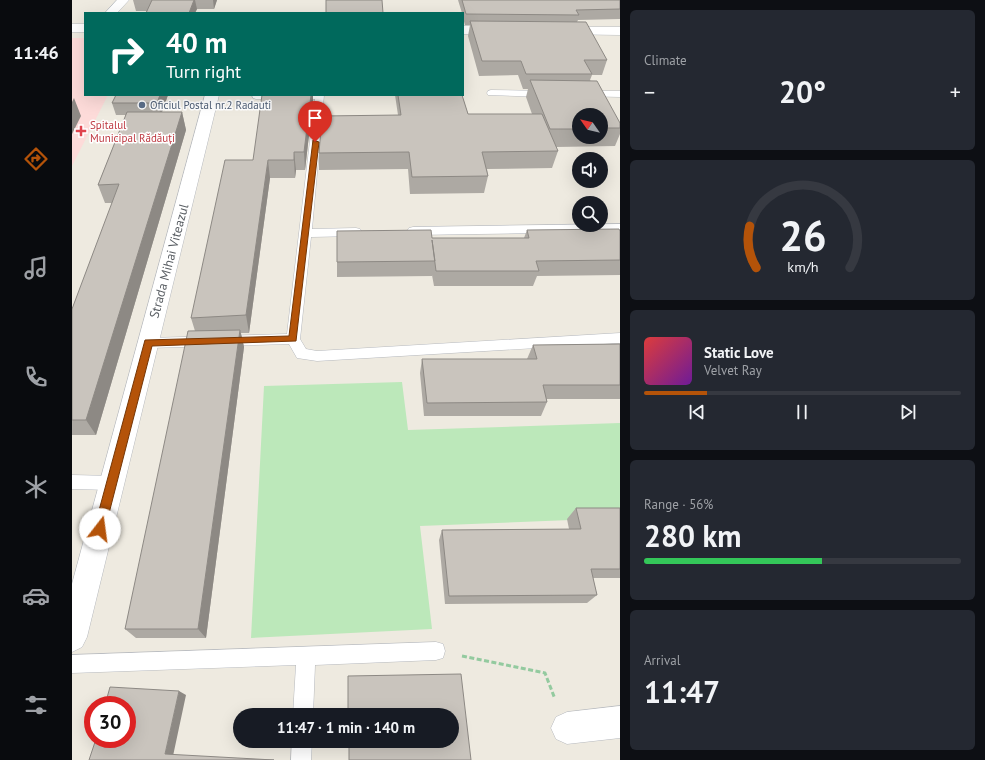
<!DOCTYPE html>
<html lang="en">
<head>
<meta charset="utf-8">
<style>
	:root { --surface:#171b24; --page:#242831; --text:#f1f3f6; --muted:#9ea1a6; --line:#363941; --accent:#b45309 }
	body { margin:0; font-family:"PT Sans",sans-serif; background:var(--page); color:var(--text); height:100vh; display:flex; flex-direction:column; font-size:15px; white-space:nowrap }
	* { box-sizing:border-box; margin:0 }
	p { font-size:13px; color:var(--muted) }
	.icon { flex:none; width:22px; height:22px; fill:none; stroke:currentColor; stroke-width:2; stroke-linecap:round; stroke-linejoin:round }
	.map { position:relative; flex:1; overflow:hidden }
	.drawer { display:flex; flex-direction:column; gap:10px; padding:10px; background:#0d0f14; width:365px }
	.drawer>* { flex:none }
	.banner { position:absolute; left:12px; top:12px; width:380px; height:84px; border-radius:0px; box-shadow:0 4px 16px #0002; background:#00695c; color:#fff; overflow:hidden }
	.needle { width:26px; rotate:304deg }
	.buttons { position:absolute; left:500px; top:108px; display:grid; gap:8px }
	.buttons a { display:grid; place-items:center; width:36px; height:36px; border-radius:50%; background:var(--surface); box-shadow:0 4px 16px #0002; font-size:20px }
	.speed { position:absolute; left:12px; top:696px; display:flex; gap:8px; font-size:20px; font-weight:700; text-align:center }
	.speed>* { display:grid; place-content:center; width:52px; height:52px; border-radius:50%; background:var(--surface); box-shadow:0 4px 16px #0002; line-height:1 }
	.speed .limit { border:6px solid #d22; background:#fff; color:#111 }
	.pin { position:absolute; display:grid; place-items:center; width:34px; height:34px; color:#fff; margin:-41px -17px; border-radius:50% 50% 50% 0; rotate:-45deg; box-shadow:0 0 4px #0007 }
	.pin .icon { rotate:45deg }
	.me { position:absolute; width:44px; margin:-22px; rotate:15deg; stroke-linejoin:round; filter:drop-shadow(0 0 3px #0008) }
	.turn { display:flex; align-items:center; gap:14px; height:84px; padding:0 16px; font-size:18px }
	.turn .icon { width:52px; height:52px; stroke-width:2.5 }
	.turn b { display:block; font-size:28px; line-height:34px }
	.big { font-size:30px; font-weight:800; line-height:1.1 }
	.drawer .card { flex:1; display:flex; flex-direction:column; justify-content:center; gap:6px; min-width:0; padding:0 14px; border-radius:6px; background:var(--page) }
	.drawer .dial { align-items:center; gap:0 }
	.dial svg { height:104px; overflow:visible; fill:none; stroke:var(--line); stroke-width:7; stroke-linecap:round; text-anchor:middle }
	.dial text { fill:var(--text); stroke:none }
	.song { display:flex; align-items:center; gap:12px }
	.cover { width:48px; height:48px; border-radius:6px; background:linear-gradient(135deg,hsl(0 70% 55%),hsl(280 70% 35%)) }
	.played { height:4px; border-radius:2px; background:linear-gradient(90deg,var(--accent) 20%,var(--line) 20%) }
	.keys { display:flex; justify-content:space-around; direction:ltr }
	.heat { display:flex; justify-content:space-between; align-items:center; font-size:22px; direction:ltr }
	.charge { height:6px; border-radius:3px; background:linear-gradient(90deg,#34c759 56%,var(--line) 0) }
	.trip { position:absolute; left:161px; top:708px; width:226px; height:40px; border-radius:20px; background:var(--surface); box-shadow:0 4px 16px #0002; font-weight:800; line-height:40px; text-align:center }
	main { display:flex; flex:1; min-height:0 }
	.tabs { display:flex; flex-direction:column; width:72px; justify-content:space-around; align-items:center; background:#090b0e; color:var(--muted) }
	.tabs .icon { width:28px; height:28px }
	.tabs .selected { color:var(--accent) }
	.tabs b { font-size:18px; color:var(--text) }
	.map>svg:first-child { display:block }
	.medical { fill:#fddbd9 }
	.green { fill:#bce8ba }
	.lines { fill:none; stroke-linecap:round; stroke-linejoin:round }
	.lane-casing { stroke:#b6b9be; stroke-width:1 }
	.street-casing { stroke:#b6b9be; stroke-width:1 }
	.secondary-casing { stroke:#b6bbc1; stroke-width:1 }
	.path { stroke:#93ca9f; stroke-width:3; stroke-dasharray:5 2.5; stroke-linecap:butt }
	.lane { fill:#fff; fill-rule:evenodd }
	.street { fill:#fff; fill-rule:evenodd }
	.secondary { fill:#fff; fill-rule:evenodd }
	.wall { fill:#ada9a3; fill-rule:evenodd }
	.shaded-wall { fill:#8d8984 }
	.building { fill:#c9c4bd; stroke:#8d8984 }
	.route { fill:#b45309; stroke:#753606 }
	.service-dot { fill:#5c6f8a; stroke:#fff; stroke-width:1.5 }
	.health-dot { fill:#e0444e; stroke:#fff; stroke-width:1.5 }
	.labels { text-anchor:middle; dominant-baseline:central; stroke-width:3; stroke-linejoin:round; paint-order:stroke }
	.far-service-label { font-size:11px; fill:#4e5e75; stroke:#fff; text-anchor:start }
	.far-health-label { font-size:11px; fill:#be3a42; stroke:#fff; text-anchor:start }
	.street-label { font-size:13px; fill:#595e63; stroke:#fff }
</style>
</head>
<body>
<main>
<nav class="tabs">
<b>11:46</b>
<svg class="icon selected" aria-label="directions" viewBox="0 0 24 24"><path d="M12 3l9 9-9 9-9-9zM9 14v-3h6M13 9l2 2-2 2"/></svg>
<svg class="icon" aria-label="music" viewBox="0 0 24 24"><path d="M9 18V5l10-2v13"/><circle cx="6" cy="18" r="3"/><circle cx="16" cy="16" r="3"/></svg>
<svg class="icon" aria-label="phone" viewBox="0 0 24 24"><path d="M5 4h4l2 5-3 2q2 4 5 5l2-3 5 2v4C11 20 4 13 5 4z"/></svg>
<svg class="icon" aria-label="climate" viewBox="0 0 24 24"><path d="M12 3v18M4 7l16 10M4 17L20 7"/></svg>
<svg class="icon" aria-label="car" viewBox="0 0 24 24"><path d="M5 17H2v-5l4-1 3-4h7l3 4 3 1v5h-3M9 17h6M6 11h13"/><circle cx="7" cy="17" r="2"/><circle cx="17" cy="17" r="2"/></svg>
<svg class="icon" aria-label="filters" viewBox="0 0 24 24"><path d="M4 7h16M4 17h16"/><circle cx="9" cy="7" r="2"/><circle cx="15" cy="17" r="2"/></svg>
</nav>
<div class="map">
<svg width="548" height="760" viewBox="0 0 548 760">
	<rect width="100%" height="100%" fill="#eeeae0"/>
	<!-- medical -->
	<path class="medical" d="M0 38H13V95H36L0 166Z"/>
	<!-- green -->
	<path class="green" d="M330 382 336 430 548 423V518L348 526 360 629 179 638 192 386Z"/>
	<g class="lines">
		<defs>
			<path id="lane" d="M419 90 474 91 478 94 474 97 416 95 415 93 416 91Z
				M514 91H548V97L511 96 510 94 511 92Z
				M180 95H252L240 229 284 228 288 229 290 232 288 235 284 236 239 237 228 339 234 349 245 351 548 333V343L245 361 225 358 217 344 76 348 71 347 69 343 71 339 76 338 215 334 243 99H184L181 98Z
				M548 224V232L341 235 337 234 335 231 337 228 341 227Z
				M0 475 40 476 46 478 48 483 46 488 40 490 0 489Z
				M364 642 371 644 373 651 371 658 364 660 243 665 241 715H221L224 665 0 673V655Z
				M220 741H240L239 760H219Z"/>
			<path id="street" d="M133 95H147L15 637 10 647 0 652V584Z
				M548 706V738L495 744 484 739 479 728 484 717 495 712Z"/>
			<path id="secondary" d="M45 0H57L45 13H33Z
				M0 24H13V32H0Z
				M391 26H426L430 27 432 30 430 33 426 34H391Z
				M490 27H548V35L486 34 484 31 486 28Z"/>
		</defs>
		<!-- lane casing -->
		<use href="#lane" class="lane-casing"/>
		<!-- street casing -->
		<use href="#street" class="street-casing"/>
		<!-- secondary casing -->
		<use href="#secondary" class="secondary-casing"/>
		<!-- path -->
		<path class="path" d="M390 656 473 673 483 699"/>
		<!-- lane -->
		<use href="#lane" class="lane"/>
		<!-- street -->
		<use href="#street" class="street"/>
		<!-- secondary -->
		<use href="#secondary" class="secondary"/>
	</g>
	<!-- wall -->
	<path class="wall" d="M61 0H145L142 9H125L123 13H74L75 11H64Z
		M386 0H548V19L506 20 505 22 535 60 530 75H520L518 80 548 123V134L543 146 484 147 486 151 480 168 415 169 416 176 412 193 338 194 336 169 247 170V153L326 115 323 95H390L396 114H460L454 97 456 89H451L446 75 407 76 396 36 398 25H393L391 18V13H390ZM507 115H529V137H507Z
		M96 95 90 112H110L114 130 24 435H0V309L41 203H33L26 185 54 115H44L40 103Z
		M241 100 233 170H224L223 178H198L177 333H169L172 347 134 638H64L53 629 123 331 119 318 181 160Z
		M455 230 548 231V275L465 276 461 286H362L360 275V276L265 277V262L360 238H452Z
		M548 344V399H475V402L469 416H352L348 373 350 359H455L461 345Z
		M504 508H548V578H521L525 595 515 603 373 604 367 540 370 530 497 529 495 519Z"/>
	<!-- shaded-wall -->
	<path class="shaded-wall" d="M122 0H123L125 9 123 13H117Z
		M141 0H145L142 9Z
		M88 95H96L89 115 85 103Z
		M239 95H241V100L233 170 232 152Z
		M2 98 9 116 0 134V102Z
		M110 112 114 130 24 435 14 420Z
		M222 152 224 170 223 178 222 160Z
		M196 160 198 178 177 333 174 315Z
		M168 330 172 347 134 638 126 629Z
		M107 691 114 695 101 756 93 754Z"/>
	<!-- building -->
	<path class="building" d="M80 0H122L117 13H74Z
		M254 0H310L311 13H254Z
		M390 0H548V9L504 10 507 15 394 14Z
		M398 21 514 22 535 60H512L520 74H454L449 61H410Z
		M458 80 525 81 548 123V128H529V115H507V129H478Z
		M44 95H88L85 103H40Z
		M190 95H239L232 152H222V160H196L174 315 119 318 153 160H181Z
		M326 95H390L396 114H470L486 151 410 152 416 176 340 177 337 152 247 153 250 116 329 115Z
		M55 112H110L14 420H0V309L47 184 26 185Z
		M547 229 548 231V260L464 261 467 271H364L360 240 363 261 265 262V231L359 230 360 238H457L455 230Z
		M168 330 126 629H53L116 331Z
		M548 344V385H471L475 402 355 403 350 359H465L461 345Z
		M504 508H548V569H519L525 595 377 596 370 530 509 529Z
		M389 674 399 760H277V741H380V715H276V676Z
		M38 687 107 691 93 754 202 760H17L24 739H55V705H33Z"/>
	<!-- route -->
	<path class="route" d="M241 140 247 142 224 341 80 346 33 529 32 533 28 534 24 533 22 529 73 340 217 336Z"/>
	<!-- markers -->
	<circle class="service-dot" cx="70" cy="105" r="4"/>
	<path class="health-dot" d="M7 125h4v4h4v4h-4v4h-4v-4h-4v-4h4z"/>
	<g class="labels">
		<!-- far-service labels -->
		<g class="far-service-label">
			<text x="78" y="105">Oficiul Postal nr.2 Radauti</text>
		</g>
		<!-- far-health labels -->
		<g class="far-health-label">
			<text x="18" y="125">Spitalul<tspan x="18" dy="13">Municipal Rădăuți</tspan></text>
		</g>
		<!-- street labels -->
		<g class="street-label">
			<text transform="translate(97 261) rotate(-75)">Strada Mihai Viteazul</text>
		</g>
	</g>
</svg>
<div class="buttons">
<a><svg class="needle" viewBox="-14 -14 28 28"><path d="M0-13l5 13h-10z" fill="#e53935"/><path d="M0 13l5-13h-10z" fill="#9ea1a6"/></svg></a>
<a><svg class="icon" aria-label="sound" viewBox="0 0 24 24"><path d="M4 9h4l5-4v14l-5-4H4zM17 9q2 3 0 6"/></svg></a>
<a><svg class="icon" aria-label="search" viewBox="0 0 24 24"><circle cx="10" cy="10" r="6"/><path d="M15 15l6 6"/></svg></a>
</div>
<div class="speed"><div class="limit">30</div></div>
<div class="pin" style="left:243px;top:142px;background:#d93025"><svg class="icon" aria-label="arrive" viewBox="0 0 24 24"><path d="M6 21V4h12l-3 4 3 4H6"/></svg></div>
<svg class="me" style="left:28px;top:529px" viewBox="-20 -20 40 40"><circle r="19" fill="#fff"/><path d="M0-13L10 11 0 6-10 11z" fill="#b45309"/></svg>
<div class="trip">11:47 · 1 min · 140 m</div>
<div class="banner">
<div class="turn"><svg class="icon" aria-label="right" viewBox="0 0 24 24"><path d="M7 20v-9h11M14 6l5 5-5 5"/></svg><div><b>40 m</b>Turn right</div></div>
</div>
</div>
<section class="drawer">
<div class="card"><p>Climate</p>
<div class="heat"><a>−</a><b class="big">20°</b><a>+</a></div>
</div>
<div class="card dial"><svg viewBox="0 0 100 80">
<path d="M14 69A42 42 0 1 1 86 69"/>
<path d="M14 69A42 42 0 0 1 9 37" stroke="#b45309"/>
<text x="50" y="56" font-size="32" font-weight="700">26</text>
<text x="50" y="72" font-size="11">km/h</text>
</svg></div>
<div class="card">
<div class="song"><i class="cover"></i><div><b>Static Love</b><p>Velvet Ray</p></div></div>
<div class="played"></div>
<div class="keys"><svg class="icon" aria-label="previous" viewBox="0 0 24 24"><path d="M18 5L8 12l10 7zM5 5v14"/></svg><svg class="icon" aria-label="pause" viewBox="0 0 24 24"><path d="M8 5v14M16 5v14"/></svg><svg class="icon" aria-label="next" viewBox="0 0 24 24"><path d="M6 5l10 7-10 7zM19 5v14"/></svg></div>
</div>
<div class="card"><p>Range · 56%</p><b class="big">280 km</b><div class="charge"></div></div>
<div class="card"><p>Arrival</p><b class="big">11:47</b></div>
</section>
</main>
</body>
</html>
